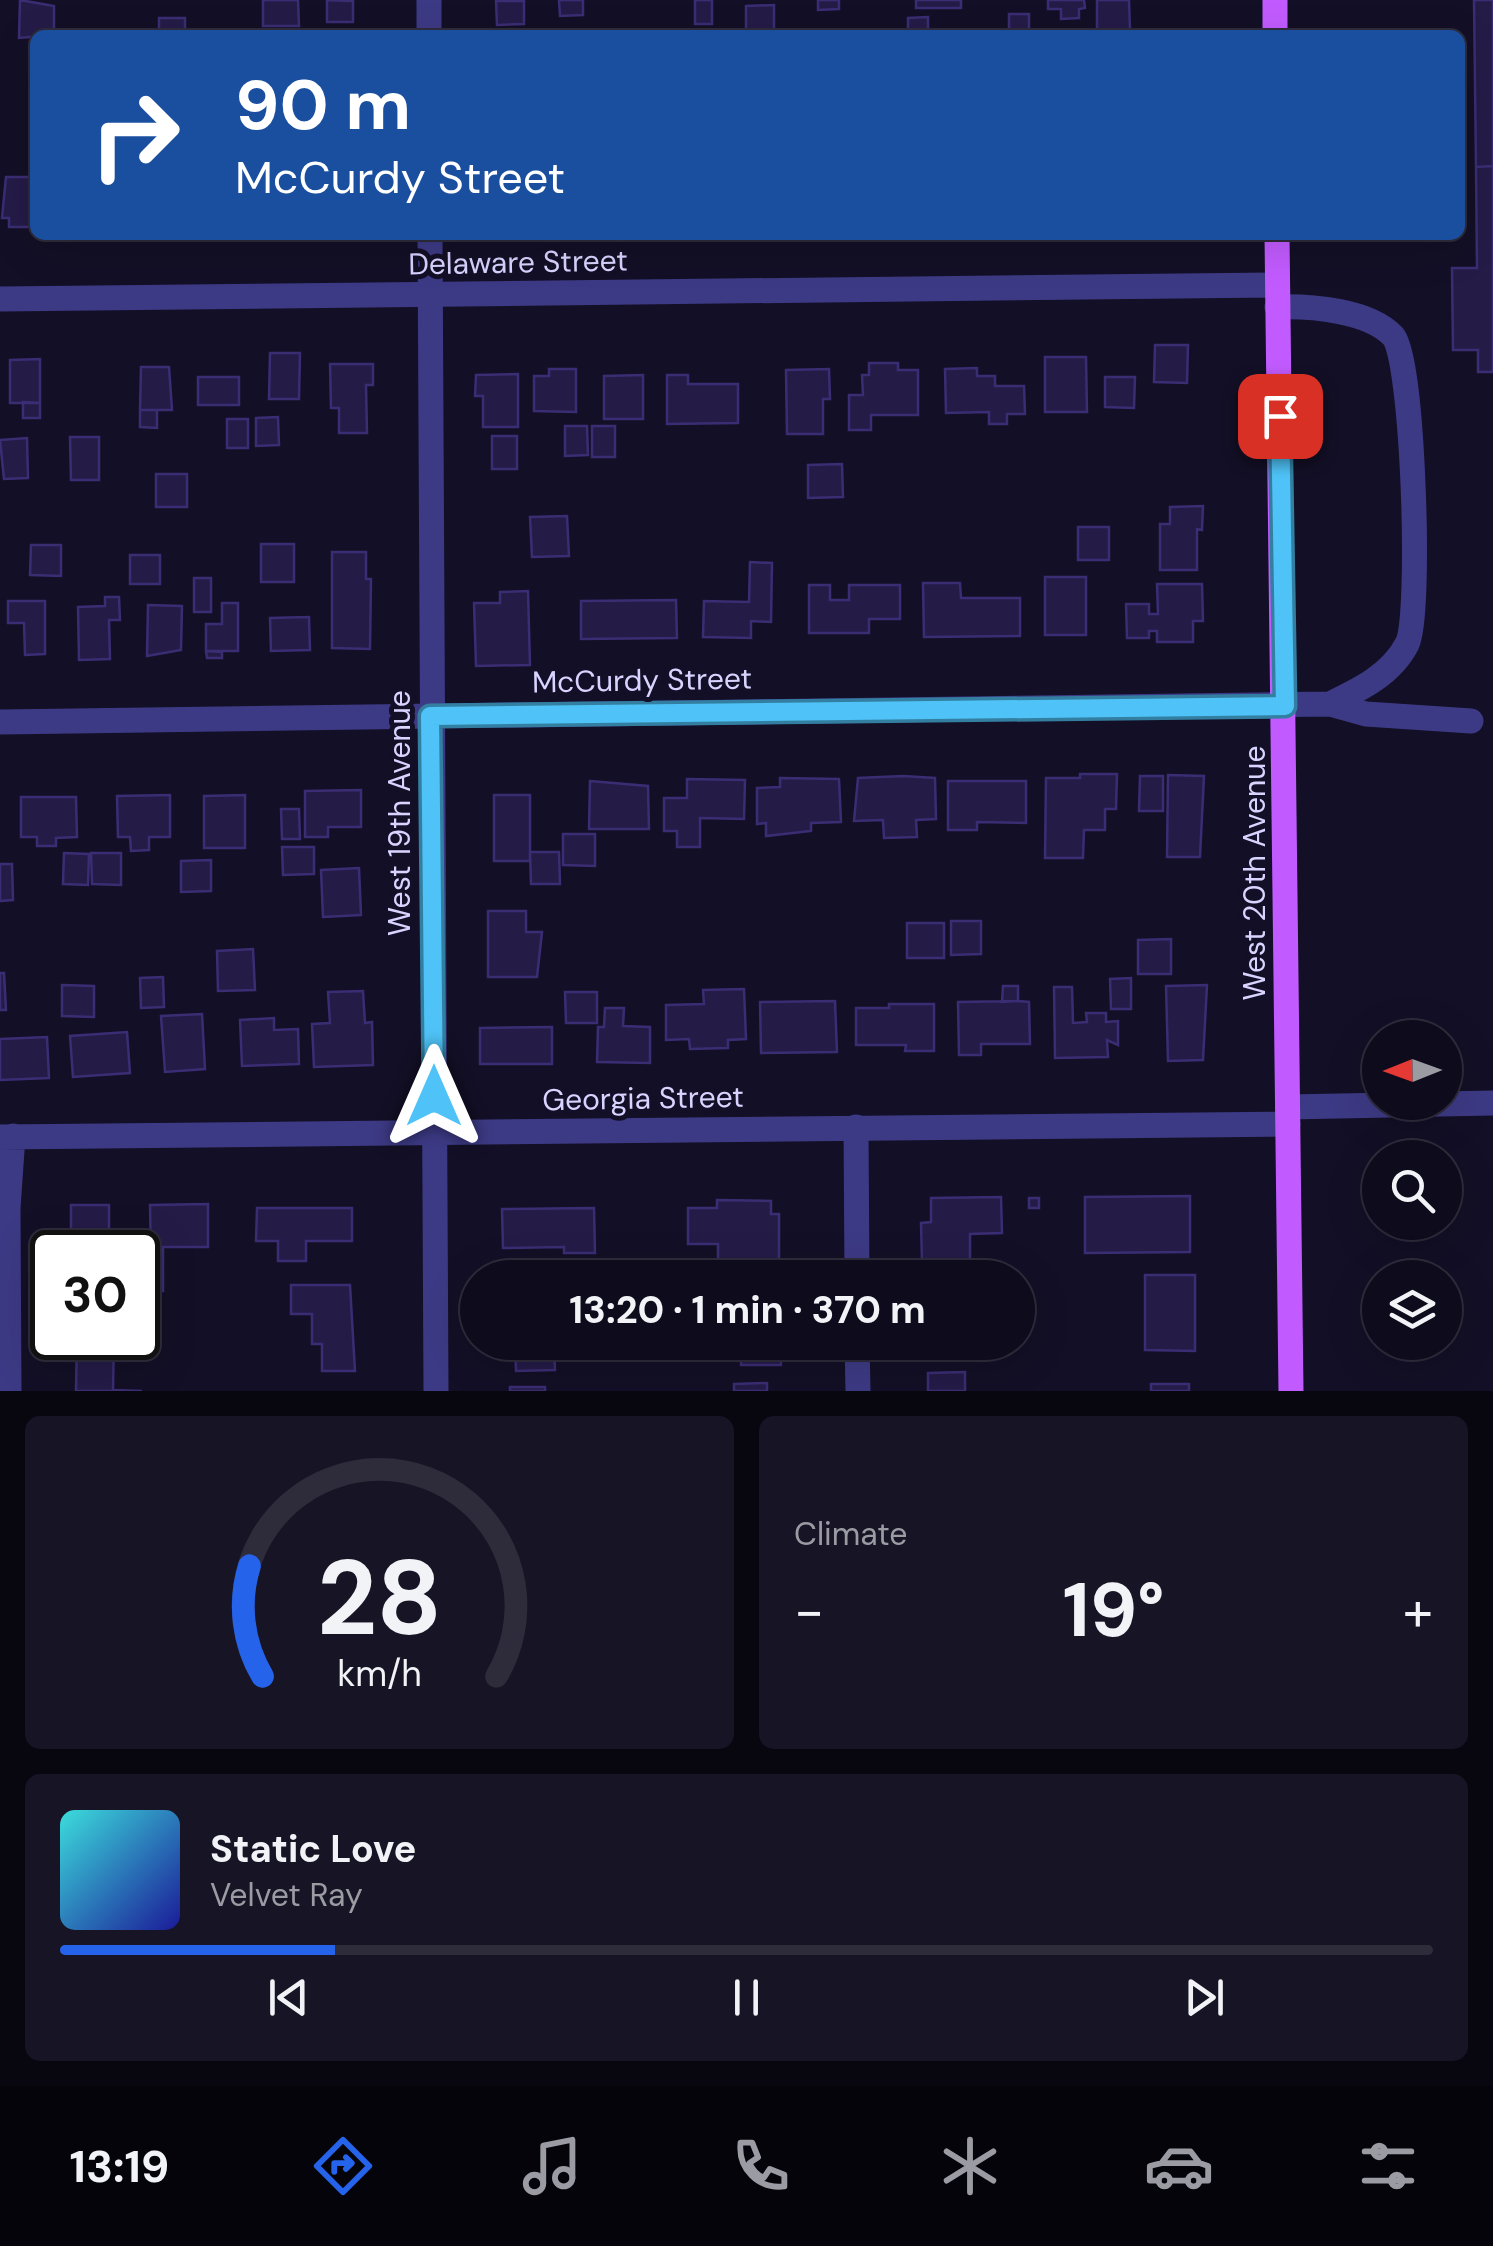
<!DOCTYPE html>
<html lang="en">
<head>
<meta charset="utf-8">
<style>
	:root { --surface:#0e0b1c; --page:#171425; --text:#f1f3f6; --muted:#9b9ba3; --line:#2e2b3b; --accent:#2563eb }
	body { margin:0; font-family:"DM Sans",sans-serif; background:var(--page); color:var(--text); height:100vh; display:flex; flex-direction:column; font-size:38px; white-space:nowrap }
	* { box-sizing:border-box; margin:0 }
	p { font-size:32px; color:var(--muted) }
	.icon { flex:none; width:55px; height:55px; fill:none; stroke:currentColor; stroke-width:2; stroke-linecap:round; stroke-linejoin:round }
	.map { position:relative; height:1391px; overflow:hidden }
	.panel { display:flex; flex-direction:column; gap:25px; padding:25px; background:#08060f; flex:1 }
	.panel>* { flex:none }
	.hud { position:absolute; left:30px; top:30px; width:1435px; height:210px; border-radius:15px; box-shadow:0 10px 40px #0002,0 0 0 2px var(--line); background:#1a4fa0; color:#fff; overflow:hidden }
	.needle { width:65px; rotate:269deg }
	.controls { position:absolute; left:1362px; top:1020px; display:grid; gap:20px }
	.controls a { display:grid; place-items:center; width:100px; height:100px; border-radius:50%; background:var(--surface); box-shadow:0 10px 40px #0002,0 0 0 2px var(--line); font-size:50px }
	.speed { position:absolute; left:30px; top:1230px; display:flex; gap:20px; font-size:50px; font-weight:700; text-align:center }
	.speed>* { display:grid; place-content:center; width:130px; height:130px; border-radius:50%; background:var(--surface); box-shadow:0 10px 40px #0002,0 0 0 2px var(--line); line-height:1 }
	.speed .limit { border:5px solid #111; border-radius:15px; background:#fff; color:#111 }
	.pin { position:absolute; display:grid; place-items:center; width:85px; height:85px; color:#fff; margin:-42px; border-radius:20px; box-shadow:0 5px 15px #0006 }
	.me { position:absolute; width:110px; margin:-55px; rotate:0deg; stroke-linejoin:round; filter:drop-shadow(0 0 8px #0008) }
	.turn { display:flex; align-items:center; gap:35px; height:210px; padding:0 40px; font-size:45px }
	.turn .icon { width:130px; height:130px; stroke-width:2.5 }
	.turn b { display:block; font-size:70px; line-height:85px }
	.big { font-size:75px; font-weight:700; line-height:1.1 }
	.panel .widget { flex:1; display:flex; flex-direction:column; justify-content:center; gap:15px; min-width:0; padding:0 35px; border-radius:15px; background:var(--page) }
	.panel .dial { align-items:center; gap:0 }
	.dial svg { height:260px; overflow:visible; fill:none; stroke:var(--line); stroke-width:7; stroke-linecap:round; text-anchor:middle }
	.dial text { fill:var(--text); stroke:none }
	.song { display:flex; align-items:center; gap:30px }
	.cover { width:120px; height:120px; border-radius:15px; background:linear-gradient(135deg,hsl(180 70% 55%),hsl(240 70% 35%)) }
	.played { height:10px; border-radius:5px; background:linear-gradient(90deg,var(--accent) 20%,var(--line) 20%) }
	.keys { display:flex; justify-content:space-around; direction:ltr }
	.heat { display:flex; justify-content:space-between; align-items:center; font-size:55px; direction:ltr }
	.panel .tiles { flex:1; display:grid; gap:25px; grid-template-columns:1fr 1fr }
	.widget:last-child { grid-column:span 2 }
	.trip { position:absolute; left:460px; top:1260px; width:575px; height:100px; border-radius:50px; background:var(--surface); box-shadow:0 10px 40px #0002,0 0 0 2px var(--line); font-weight:700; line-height:100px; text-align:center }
	.tabs { display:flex; height:160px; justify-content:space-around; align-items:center; background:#06040b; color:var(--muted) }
	.tabs .icon { width:70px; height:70px }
	.tabs .current { color:var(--accent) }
	.tabs b { font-size:45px; color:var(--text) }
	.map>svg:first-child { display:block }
	.building { fill:#241b47; stroke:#3b2d73; stroke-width:2.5 }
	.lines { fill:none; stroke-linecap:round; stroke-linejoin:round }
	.minor { stroke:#3d3a85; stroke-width:25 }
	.major { stroke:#c25bff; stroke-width:25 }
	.route-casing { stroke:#337fa1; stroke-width:25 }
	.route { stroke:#4fc3f7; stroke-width:18 }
	.labels { text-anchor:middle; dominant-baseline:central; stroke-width:10; stroke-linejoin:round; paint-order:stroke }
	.street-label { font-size:30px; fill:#d9d4ff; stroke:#130f26 }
</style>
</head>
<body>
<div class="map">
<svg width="1493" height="1391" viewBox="0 0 1493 1391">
	<rect width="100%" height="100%" fill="#130f26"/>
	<!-- building -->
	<path class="building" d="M20 0 54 6V35L19 38Z
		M263 0H298L299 26H263Z
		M327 0 353 1V22H327Z
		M559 0H583V15L560 16Z
		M695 0H712V24H695Z
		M818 0H839V9L818 10Z
		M916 0H961V8H916Z
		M1048 0H1084L1085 8 1079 9V18L1061 19V9H1048Z
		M1097 0H1129L1130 30H1097Z
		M1474 0H1493V166L1476 167Z
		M496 1H524V24L497 25Z
		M774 5V35H746V6Z
		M1009 14H1029V35H1009Z
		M928 17V35H908V18Z
		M159 18H185V35H159Z
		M1493 166V372H1478V350H1453L1452 268H1477L1476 167Z
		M6 177H35L32 227H9V218H2Z
		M1155 345H1188L1187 383 1154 382Z
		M270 353H300L299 399H269Z
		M1045 357H1086L1087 412H1045Z
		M40 359V403H10V360Z
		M869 363H898V370H918V415H871V430H849V395H863L862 375H869Z
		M330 364H373V385H366L367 433H339V408H331Z
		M141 367H169L172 410H140Z
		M977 368V376H995V386H1024L1025 414H1007V424H989V412L946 413 945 369Z
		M549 369H576V412L534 411V376H549Z
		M829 369 830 399H823V434H787L786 370Z
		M518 374V427H483V396H475L476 375Z
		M643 375V419H604V376Z
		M667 375H688V384H738V423L667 424Z
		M198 377H239V405H198Z
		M1105 377H1135L1134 408 1105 407Z
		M23 402 40 403V418H23Z
		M140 410H157V428L140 427Z
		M278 417 279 445 256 446V418Z
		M227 419H248V448H227Z
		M565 426H587L588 455 565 456Z
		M592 426H615V457H592Z
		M492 436H517V469H492Z
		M70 437H99V480H71Z
		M27 438 28 478 4 479 0 440Z
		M842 464 843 497 808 498V465Z
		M156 474H187V507H156Z
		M1203 506 1202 530 1197 529V570H1160V524H1170V507Z
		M567 516 569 556 532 557 530 517Z
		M1078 527H1109V560H1078Z
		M261 544H294V582H261Z
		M31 545H61V576L30 575Z
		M332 552H366V579H371L370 649 332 648Z
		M130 555H160V584H130Z
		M750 562 772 563 771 622 751 621V638L703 637 704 601 749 602Z
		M1045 577H1086V635H1045Z
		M194 578H211V612H194Z
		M923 583H960L961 598H1020V636L924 637Z
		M1157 584H1202L1203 621H1193V642H1157V631H1149V638H1127L1126 604H1149V614H1158Z
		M809 585H830V600H849V585H900V619H869V633H809Z
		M528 591 530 665 476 666 474 603H500V592Z
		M105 597H119L120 620H109L110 659 79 660 78 607 105 606Z
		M676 600 677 638 581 639V601Z
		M8 601H45V654L25 655 24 623H8Z
		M222 603H238V651H206V624H222Z
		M148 605 182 606 181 650 147 656Z
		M309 617 310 650 271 651 270 618Z
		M206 651 222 652V658H207Z
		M1080 774H1117L1116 809H1105V830H1084L1083 858H1045L1046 778H1080Z
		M1168 775 1204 776 1200 857H1167Z
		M903 776 935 778 936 819 916 820 917 837 884 838 883 820 854 821 858 778Z
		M1140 776H1163V811H1139Z
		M780 778 839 779 841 822 811 823V831L766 836V823L757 824V788L780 787Z
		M687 779 745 780 744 819 700 818V847H677V831H664V798H687Z
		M590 781 648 786 649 829H589Z
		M948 781H1026V823L977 822V830H948Z
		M361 790V827H328V837H305V791Z
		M170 795V837H149V850L131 851 130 837H118L117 796Z
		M245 795V848H204V796Z
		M494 795H530V861H494Z
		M21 797H76L77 837 56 838V846H37V837H21Z
		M281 809H299L300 839H282Z
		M563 834H595V866L563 865Z
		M282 847H314V874L283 875Z
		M530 852H559L560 884H531Z
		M64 853 89 854 88 885 63 884Z
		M91 853H121V885L92 884Z
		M211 860V891L181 892V861Z
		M0 864H12L13 900 0 901Z
		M359 868 361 915 323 917 321 870Z
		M488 911H526V932H542L537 977H488Z
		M951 921H981V954L951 955Z
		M907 923H944V958H907Z
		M1171 939V974H1138V940Z
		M253 949 255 990 218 991 217 951Z
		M0 973H4L6 1010H0Z
		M163 977 164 1007 141 1008 140 978Z
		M1131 978V1009H1111L1110 979Z
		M62 985 94 986V1017L62 1016Z
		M1207 985 1203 1060 1168 1061 1166 986Z
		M1003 986H1018V1001L1002 1002Z
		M1054 987H1072L1073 1023 1087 1022 1086 1013H1106V1022L1118 1021V1045L1107 1040 1108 1057 1055 1058Z
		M744 989 746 1039 728 1040V1048L690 1049 689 1039 666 1040V1005L704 1004 703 990Z
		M363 991 365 1023 372 1022 373 1065 314 1067 312 1024 330 1023 328 992Z
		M565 992H597V1023H566Z
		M835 1001 837 1052 761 1053 760 1002Z
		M1018 1001 1029 1002 1030 1044H981V1055H959L958 1002Z
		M889 1004H934V1051H905L906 1045H856V1008H889Z
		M605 1008H624L623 1026 650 1027V1063L597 1062 598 1027H604Z
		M202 1014 205 1069 165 1072 161 1016Z
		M274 1018V1030L298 1029 299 1064 242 1066 240 1020Z
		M552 1027V1064H480V1028Z
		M127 1032 130 1073 73 1077 70 1036Z
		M47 1037 49 1078 0 1080V1039Z
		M1190 1196V1252L1085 1253V1197Z
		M1001 1197 1002 1233 970 1234V1261L922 1262 921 1223 931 1222V1198Z
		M1029 1198H1039V1208H1029Z
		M717 1200 771 1201V1214H779V1263H718V1244H688V1208H717Z
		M208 1204V1247H163V1291H138V1259H151L150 1205Z
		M71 1205H109V1252H71Z
		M257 1208H352V1241H306V1261H278V1241H256Z
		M594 1208 595 1253H564V1247L503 1248 502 1209Z
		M971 1273V1278H926V1274Z
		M1145 1275H1195V1351L1145 1350Z
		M291 1285H350L355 1371H322V1344H312V1314H291Z
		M77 1338 114 1339 113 1390 142 1391H76Z
		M515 1342H554L555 1370 516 1371Z
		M741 1342H780L781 1365H741Z
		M923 1342H972V1351H923Z
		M965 1372V1391H928V1373Z
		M767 1383V1391H734V1384Z
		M1151 1384H1189V1391H1151Z
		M510 1387H545V1391H510Z"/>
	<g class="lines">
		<!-- minor -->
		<path class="minor" d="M429 0V35
			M430 235 436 1391
			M0 299 1277 285
			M1277 307C1311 306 1368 310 1393 336 1413 356 1422 616 1407 644 1391 675 1359 690 1330 704
			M0 722 1330 704 1366 714 1471 721
			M1288 1107 1493 1103
			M856 1127 857 1278
			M0 1137 1288 1124
			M857 1342 858 1391
			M9 1391 8 1208 13 1136"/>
		<!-- major -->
		<path class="major" d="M1275 0V35
			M1277 235 1291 1391"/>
	</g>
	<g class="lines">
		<defs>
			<path id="route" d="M434 1096 430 716 1285 706 1280 416"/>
		</defs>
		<!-- route casing -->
		<use href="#route" class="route-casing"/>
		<!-- route -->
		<use href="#route" class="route"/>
	</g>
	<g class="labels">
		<!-- street labels -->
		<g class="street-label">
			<text transform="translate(518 262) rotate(-1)">Delaware Street</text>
			<text transform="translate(642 680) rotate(-1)">McCurdy Street</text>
			<text transform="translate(399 813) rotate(-90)">West 19th Avenue</text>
			<text transform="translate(1254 873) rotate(-90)">West 20th Avenue</text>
			<text transform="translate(643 1098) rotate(-1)">Georgia Street</text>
		</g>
	</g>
</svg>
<div class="controls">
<a><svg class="needle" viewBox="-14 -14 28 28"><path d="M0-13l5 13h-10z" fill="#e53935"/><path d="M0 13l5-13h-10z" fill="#9b9ba3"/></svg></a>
<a><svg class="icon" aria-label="search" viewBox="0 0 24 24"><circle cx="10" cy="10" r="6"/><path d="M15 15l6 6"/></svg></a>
<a><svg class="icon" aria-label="layers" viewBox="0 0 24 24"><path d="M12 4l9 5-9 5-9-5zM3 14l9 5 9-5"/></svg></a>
</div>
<div class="speed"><div class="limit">30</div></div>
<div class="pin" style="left:1280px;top:416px;background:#d93025"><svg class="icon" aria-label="arrive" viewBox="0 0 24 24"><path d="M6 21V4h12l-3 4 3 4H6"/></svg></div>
<svg class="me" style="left:434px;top:1096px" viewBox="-20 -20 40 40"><path d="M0-17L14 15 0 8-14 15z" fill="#4fc3f7" stroke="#fff" stroke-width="4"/></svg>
<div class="trip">13:20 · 1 min · 370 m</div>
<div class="hud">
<div class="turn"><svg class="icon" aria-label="right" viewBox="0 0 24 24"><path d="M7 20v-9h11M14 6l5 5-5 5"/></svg><div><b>90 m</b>McCurdy Street</div></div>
</div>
</div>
<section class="panel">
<div class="tiles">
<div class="widget dial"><svg viewBox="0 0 100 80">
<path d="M14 69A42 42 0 1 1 86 69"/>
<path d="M14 69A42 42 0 0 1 10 35" stroke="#2563eb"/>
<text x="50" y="56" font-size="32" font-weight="700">28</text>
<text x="50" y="72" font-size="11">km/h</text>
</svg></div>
<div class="widget"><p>Climate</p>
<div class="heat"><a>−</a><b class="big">19°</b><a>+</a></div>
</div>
<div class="widget">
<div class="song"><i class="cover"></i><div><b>Static Love</b><p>Velvet Ray</p></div></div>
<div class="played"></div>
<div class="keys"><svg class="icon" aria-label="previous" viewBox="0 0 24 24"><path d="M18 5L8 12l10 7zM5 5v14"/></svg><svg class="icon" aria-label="pause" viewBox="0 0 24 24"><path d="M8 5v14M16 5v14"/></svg><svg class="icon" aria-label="next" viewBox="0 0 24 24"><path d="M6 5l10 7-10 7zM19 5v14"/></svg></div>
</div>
</div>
</section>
<nav class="tabs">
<b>13:19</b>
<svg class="icon current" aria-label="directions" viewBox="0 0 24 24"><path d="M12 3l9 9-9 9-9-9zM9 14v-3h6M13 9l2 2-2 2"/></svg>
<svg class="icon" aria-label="music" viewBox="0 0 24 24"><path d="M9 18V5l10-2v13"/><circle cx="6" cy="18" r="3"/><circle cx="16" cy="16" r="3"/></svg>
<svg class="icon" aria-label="phone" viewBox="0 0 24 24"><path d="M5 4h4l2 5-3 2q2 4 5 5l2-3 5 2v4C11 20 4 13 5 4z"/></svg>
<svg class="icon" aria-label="climate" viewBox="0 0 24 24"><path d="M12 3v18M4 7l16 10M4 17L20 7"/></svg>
<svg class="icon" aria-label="car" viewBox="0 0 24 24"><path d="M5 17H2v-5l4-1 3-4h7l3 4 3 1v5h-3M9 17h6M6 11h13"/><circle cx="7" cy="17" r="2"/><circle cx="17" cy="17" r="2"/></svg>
<svg class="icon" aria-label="filters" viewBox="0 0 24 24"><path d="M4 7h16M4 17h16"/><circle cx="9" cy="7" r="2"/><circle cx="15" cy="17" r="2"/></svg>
</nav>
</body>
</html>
